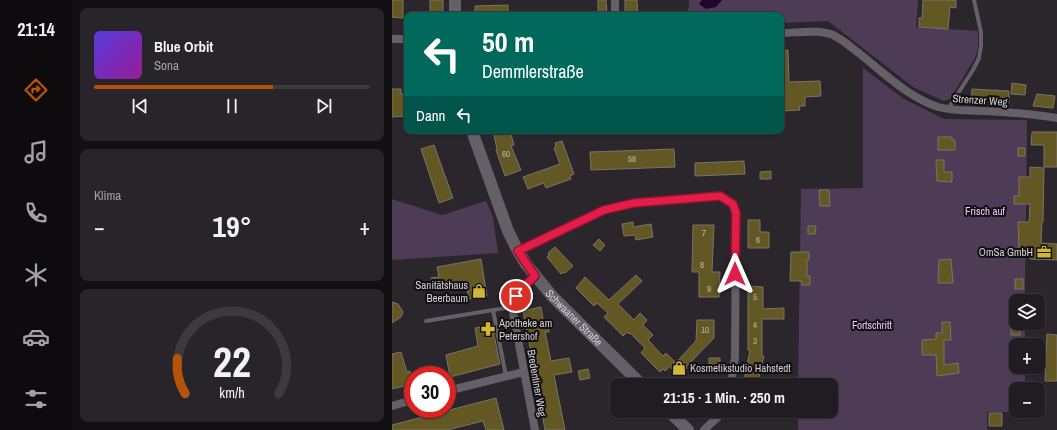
<!DOCTYPE html>
<html lang="de">
<head>
<meta charset="utf-8">
<style>
	:root { --surface:#201c21; --page:#28252a; --text:#f1f3f6; --muted:#a2a1a5; --line:#3d3a3f; --accent:#b45309 }
	body { margin:0; font-family:"Archivo Narrow",sans-serif; background:var(--page); color:var(--text); height:100vh; display:flex; flex-direction:column; font-size:15px; white-space:nowrap }
	* { box-sizing:border-box; margin:0 }
	p { font-size:13px; color:var(--muted) }
	.icon { flex:none; width:22px; height:22px; fill:none; stroke:currentColor; stroke-width:2; stroke-linecap:round; stroke-linejoin:round }
	.map { position:relative; flex:1; overflow:hidden }
	.sheet { display:flex; flex-direction:column; gap:8px; padding:8px; background:#120f12; width:320px }
	.sheet>* { flex:none }
	.hud { position:absolute; left:12px; top:12px; width:380px; height:122px; border-radius:8px; box-shadow:0 1px 3px #0004,0 0 0 1px var(--line); background:#00695c; color:#fff; overflow:hidden }
	.buttons { position:absolute; left:617px; top:294px; display:grid; gap:8px }
	.buttons a { display:grid; place-items:center; width:36px; height:36px; border-radius:8px; background:var(--surface); box-shadow:0 1px 3px #0004,0 0 0 1px var(--line); font-size:20px }
	.speed { position:absolute; left:12px; top:366px; display:flex; gap:8px; font-size:20px; font-weight:700; text-align:center }
	.speed>* { display:grid; place-content:center; width:52px; height:52px; border-radius:50%; background:var(--surface); box-shadow:0 1px 3px #0004,0 0 0 1px var(--line); line-height:1 }
	.speed .limit { border:6px solid #d22; background:#fff; color:#111 }
	.pin { position:absolute; display:grid; place-items:center; width:34px; height:34px; color:#fff; margin:-17px; border:2px solid #fff; border-radius:50%; box-shadow:0 1px 4px #0007 }
	.me { position:absolute; width:44px; margin:-22px; rotate:0deg; stroke-linejoin:round; filter:drop-shadow(0 0 3px #0008) }
	.turn { display:flex; align-items:center; gap:14px; height:84px; padding:0 12px; font-size:18px }
	.turn .icon { width:52px; height:52px; stroke-width:2.5 }
	.turn b { display:block; font-size:28px; line-height:34px }
	.then { display:flex; align-items:center; height:38px; padding:0 12px; background:#0003; gap:8px; font-size:15px }
	.big { font-size:30px; font-weight:700; line-height:1.1 }
	.sheet .widget { flex:1; display:flex; flex-direction:column; justify-content:center; gap:6px; min-width:0; padding:0 14px; border-radius:8px; background:var(--page) }
	.sheet .dial { align-items:center; gap:0 }
	.dial svg { height:104px; overflow:visible; fill:none; stroke:var(--line); stroke-width:7; stroke-linecap:round; text-anchor:middle }
	.dial text { fill:var(--text); stroke:none }
	.song { display:flex; align-items:center; gap:12px }
	.cover { width:48px; height:48px; border-radius:6px; background:linear-gradient(135deg,hsl(250 70% 55%),hsl(300 70% 35%)) }
	.played { height:4px; border-radius:2px; background:linear-gradient(90deg,var(--accent) 65%,var(--line) 65%) }
	.keys { display:flex; justify-content:space-around; direction:ltr }
	.heat { display:flex; justify-content:space-between; align-items:center; font-size:22px; direction:ltr }
	.trip { position:absolute; left:218px; top:378px; width:228px; height:40px; border-radius:8px; background:var(--surface); box-shadow:0 1px 3px #0004,0 0 0 1px var(--line); font-weight:700; line-height:40px; text-align:center }
	main { display:flex; flex:1; min-height:0 }
	.tabs { display:flex; flex-direction:column; width:72px; justify-content:space-around; align-items:center; background:#0d0b0d; color:var(--muted) }
	.tabs .icon { width:28px; height:28px }
	.tabs .on { color:var(--accent) }
	.tabs b { font-size:18px; color:var(--text) }
	.map>svg:first-child { display:block }
	.green { fill:#4e3c56 }
	.water { fill:#20072a }
	.building { fill:#635824; stroke:#76746b }
	.lines { fill:none; stroke-linecap:round; stroke-linejoin:round }
	.service { stroke:#656067; stroke-width:4 }
	.minor { stroke:#656067; stroke-width:8 }
	.secondary { stroke:#656067; stroke-width:12 }
	.route-casing { stroke:#92132f; stroke-width:10 }
	.route { stroke:#e11d48; stroke-width:7 }
	.labels { text-anchor:middle; dominant-baseline:central; stroke-width:4; stroke-linejoin:round; paint-order:stroke }
	.number-label { font-size:9px; fill:#b8b3a9 }
	.street-label { font-size:11px; fill:#d4d1d5; stroke:#110f12 }
	.park-label { font-size:11px; fill:#eec9ff; stroke:#110f12 }
	.poi-label { font-size:11px; fill:#d4d1d5; stroke:#110f12; text-anchor:end }
</style>
</head>
<body>
<main>
<nav class="tabs">
<b>21:14</b>
<svg class="icon on" aria-label="directions" viewBox="0 0 24 24"><path d="M12 3l9 9-9 9-9-9zM9 14v-3h6M13 9l2 2-2 2"/></svg>
<svg class="icon" aria-label="music" viewBox="0 0 24 24"><path d="M9 18V5l10-2v13"/><circle cx="6" cy="18" r="3"/><circle cx="16" cy="16" r="3"/></svg>
<svg class="icon" aria-label="phone" viewBox="0 0 24 24"><path d="M5 4h4l2 5-3 2q2 4 5 5l2-3 5 2v4C11 20 4 13 5 4z"/></svg>
<svg class="icon" aria-label="climate" viewBox="0 0 24 24"><path d="M12 3v18M4 7l16 10M4 17L20 7"/></svg>
<svg class="icon" aria-label="car" viewBox="0 0 24 24"><path d="M5 17H2v-5l4-1 3-4h7l3 4 3 1v5h-3M9 17h6M6 11h13"/><circle cx="7" cy="17" r="2"/><circle cx="17" cy="17" r="2"/></svg>
<svg class="icon" aria-label="filters" viewBox="0 0 24 24"><path d="M4 7h16M4 17h16"/><circle cx="9" cy="7" r="2"/><circle cx="15" cy="17" r="2"/></svg>
</nav>
<section class="sheet">
<div class="widget">
<div class="song"><i class="cover"></i><div><b>Blue Orbit</b><p>Sona</p></div></div>
<div class="played"></div>
<div class="keys"><svg class="icon" aria-label="previous" viewBox="0 0 24 24"><path d="M18 5L8 12l10 7zM5 5v14"/></svg><svg class="icon" aria-label="pause" viewBox="0 0 24 24"><path d="M8 5v14M16 5v14"/></svg><svg class="icon" aria-label="next" viewBox="0 0 24 24"><path d="M6 5l10 7-10 7zM19 5v14"/></svg></div>
</div>
<div class="widget"><p>Klima</p>
<div class="heat"><a>−</a><b class="big">19°</b><a>+</a></div>
</div>
<div class="widget dial"><svg viewBox="0 0 100 80">
<path d="M14 69A42 42 0 1 1 86 69"/>
<path d="M14 69A42 42 0 0 1 8 42" stroke="#b45309"/>
<text x="50" y="56" font-size="32" font-weight="700">22</text>
<text x="50" y="72" font-size="11">km/h</text>
</svg></div>
</section>
<div class="map">
<svg width="665" height="430" viewBox="0 0 665 430">
	<rect width="100%" height="100%" fill="#2a262c"/>
	<!-- green -->
	<path class="green" d="M297 0H526L524 27 586 31V48L583 58 558 99 552 101 521 87 436 21 389 23V15H296Z
		M471 68 512 99 552 119 635 120 633 301H624V323H633V345H624V367H633V389H624V411L633 412H595V430H406V411H439V385H406L409 189 471 188Z
		M0 199 50 215 94 201 101 217 106 253 0 260Z"/>
	<!-- water -->
	<path class="water" d="M310 0H330L324 7 314 9 307 4Z"/>
	<!-- building -->
	<path class="building" d="M0 0H11V18L0 17Z
		M38 0H51V15H38Z
		M206 0H214L215 14H206Z
		M233 0H245L246 15H233Z
		M531 0H564V8L558 7 556 29 527 27V18H530Z
		M116 5V15H83V6Z
		M396 50 397 82 428 81 429 96 413 97V106H407L408 110 389 111V51Z
		M620 83 634 85 633 95 619 94Z
		M0 89H9V94L15 95V116L0 117Z
		M580 89 617 91V103L579 100Z
		M645 94 663 96 661 108 641 106Z
		M101 131H118L122 145 119 146 129 170 113 176 104 150 105 149Z
		M640 132H665V167H652V145H639Z
		M546 137H560V140H563V150H546Z
		M170 141 182 174 178 176 179 179 154 188 152 183 136 189 131 177 168 164 162 148 164 147 163 143Z
		M42 145 61 198 47 203 29 149Z
		M626 148H633V156H626Z
		M282 149 283 167 199 170 198 152Z
		M544 160H552V172H560V182L545 181Z
		M352 161 353 174 303 176V163Z
		M638 167 652 168 651 222H650L649 243 665 244V260L638 259V251H627L626 222H637L638 204H622V196H627V177H638Z
		M379 171V179H368V172Z
		M427 190H437L438 206H428Z
		M356 220H368V232H377V248H356Z
		M241 222V227L259 224 261 237 244 240 243 235 232 236 230 224Z
		M301 225H322L320 272H328L327 297H307V272H300Z
		M416 226H424L423 234H416Z
		M207 239 213 245 208 251 201 245Z
		M163 247 181 266 173 273 172 272 169 274 155 257 157 255 156 253Z
		M399 252H417V260H415V276H418V285H410V281H398Z
		M89 259 95 296 77 299 74 283 40 289 39 278 47 277 45 267Z
		M559 259 561 283H546L547 260Z
		M244 275 250 281 226 304 242 320 248 313 255 320 251 325 261 335 256 340 271 356 274 353 283 362 273 371 271 369 268 372 249 353 253 348 238 333 237 334 235 332 231 336 212 317 216 313 205 303 202 306 184 288 193 277 217 300Z
		M623 279H631V289H623Z
		M356 286 371 287V309L392 308V319H370V356H372L365 385H351L358 350H356Z
		M0 302 6 304 11 312 9 317 0 323Z
		M149 307 152 325 156 324 157 332H153L159 361 177 358 180 372 162 375 173 430H153L142 369 131 311Z
		M305 320H322V338L294 367 295 368 287 376 279 368 304 341Z
		M550 322H558L559 340H552V365L566 363 567 373 545 376 544 355H530V340L544 339V333H550Z
		M100 325 108 364 58 377 54 355 86 346 83 328Z
		M619 328H628V335H619Z
		M655 334 665 335V381H653Z
		M9 352 15 372 18 371 21 384 0 389V354Z
		M317 358H328V369H317Z
		M196 369 198 378 188 380 186 371Z
		M104 398 112 430H94L91 421 55 430H0V425Z
		M597 413H610V426H597Z"/>
	<g class="lines">
		<!-- service -->
		<path class="service" d="M556 109 581 70 587 58 589 46V32L582 0
			M101 310 114 376
			M34 321 120 307"/>
		<!-- minor -->
		<path class="minor" d="M223 0V15
			M389 33C405 33 425 29 441 35 450 39 460 48 468 54 493 74 516 97 546 107 561 111 577 110 592 111 616 112 641 114 665 118
			M0 39H15
			M126 251 212 210 242 203 328 196 341 204 344 213 343 357 339 385
			M55 391 132 372
			M0 406 21 400
			M143 430 120 307C125 291 131 287 143 277
			M312 430 328 415 330 411"/>
		<!-- secondary -->
		<g class="secondary">
			<path d="M63 0V15"/>
			<path id="s1" d="M80 131 116 231 126 251 134 264 160 296 250 385"/>
			<path d="M277 411 296 430"/>
		</g>
	</g>
	<g class="lines">
		<defs>
			<path id="route" d="M124 296 131 287 143 276 126 251 212 210 242 203 328 196 341 204 344 213 343 274"/>
		</defs>
		<!-- route casing -->
		<use href="#route" class="route-casing"/>
		<!-- route -->
		<use href="#route" class="route"/>
	</g>
	<!-- icons -->
	<defs>
		<symbol id="office-bare" viewBox="-9 -9 18 18"><path d="M-6-3h4V-5.5h4V-3h4V5H-6ZM-1-4.5V-3h2v-1.5ZM-6 0V1H6V0Z" fill="#d2b736" stroke="#110f12" stroke-width="2.5" paint-order="stroke"/></symbol>
		<symbol id="shop-bare" viewBox="-9 -9 18 18"><path d="M-5-2.5h2.3a2.7 3.5 0 0 1 5.4 0H5L5.5 6h-11ZM-1.5-2.5h3a1.5 2.3 0 0 0-3 0Z" fill="#d2b736" stroke="#110f12" stroke-width="2.5" paint-order="stroke"/></symbol>
		<symbol id="pharmacy-bare" viewBox="-9 -9 18 18"><path d="M-2-6h4v4h4v4h-4v4h-4v-4h-4v-4h4Z" fill="#d2b736" stroke="#110f12" stroke-width="2.5" paint-order="stroke"/></symbol>
	</defs>
	<g fill-rule="evenodd">
		<use href="#office-bare" x="642" y="242" width="20" height="20"/>
		<use href="#shop-bare" x="77" y="281" width="20" height="20"/>
		<use href="#pharmacy-bare" x="86" y="319" width="20" height="20"/>
		<use href="#shop-bare" x="277" y="358" width="20" height="20"/>
	</g>
	<g class="labels">
		<!-- number labels -->
		<g class="number-label">
			<text x="114" y="154">60</text>
			<text x="240" y="159">58</text>
			<text x="312" y="233">7</text>
			<text x="366" y="240">6</text>
			<text x="310" y="265">8</text>
			<text x="317" y="289">9</text>
			<text x="363" y="297">5</text>
			<text x="363" y="325">4</text>
			<text x="313" y="330">10</text>
			<text x="363" y="341">3</text>
		</g>
		<!-- street labels -->
		<g class="street-label">
			<text transform="translate(588 100) rotate(4)">Strenzer Weg</text>
			<text stroke="none"><textPath href="#s1" startOffset="216">Schwaaner Straße</textPath></text>
			<text transform="translate(145 383) rotate(80)">Bredentiner Weg</text>
		</g>
		<!-- park labels -->
		<g class="park-label">
			<text x="593" y="211">Frisch auf</text>
			<text x="480" y="325">Fortschritt</text>
		</g>
		<!-- poi labels -->
		<g class="poi-label">
			<text x="641" y="252">OmSa GmbH</text>
			<text x="76" y="285">Sanitätshaus<tspan x="76" dy="13">Beerbaum</tspan></text>
			<text x="107" y="323" text-anchor="start">Apotheke am<tspan x="107" dy="13">Petershof</tspan></text>
			<text x="298" y="368" text-anchor="start">Kosmetikstudio Hahstedt</text>
		</g>
	</g>
</svg>
<div class="buttons">
<a><svg class="icon" aria-label="layers" viewBox="0 0 24 24"><path d="M12 4l9 5-9 5-9-5zM3 14l9 5 9-5"/></svg></a>
<a>+</a>
<a>−</a>
</div>
<div class="speed"><div class="limit">30</div></div>
<div class="pin" style="left:124px;top:296px;background:#d93025"><svg class="icon" aria-label="arrive" viewBox="0 0 24 24"><path d="M6 21V4h12l-3 4 3 4H6"/></svg></div>
<svg class="me" style="left:343px;top:274px" viewBox="-20 -20 40 40"><path d="M0-17L14 15 0 8-14 15z" fill="#e11d48" stroke="#fff" stroke-width="4"/></svg>
<div class="trip">21:15 · 1 Min. · 250 m</div>
<div class="hud">
<div class="turn"><svg class="icon" aria-label="left" viewBox="0 0 24 24"><path d="M17 20v-9H6M10 6l-5 5 5 5"/></svg><div><b>50 m</b>Demmlerstraße</div></div>
<div class="then">Dann<svg class="icon" aria-label="left" viewBox="0 0 24 24"><path d="M17 20v-9H6M10 6l-5 5 5 5"/></svg></div>
</div>
</div>
</main>
</body>
</html>
